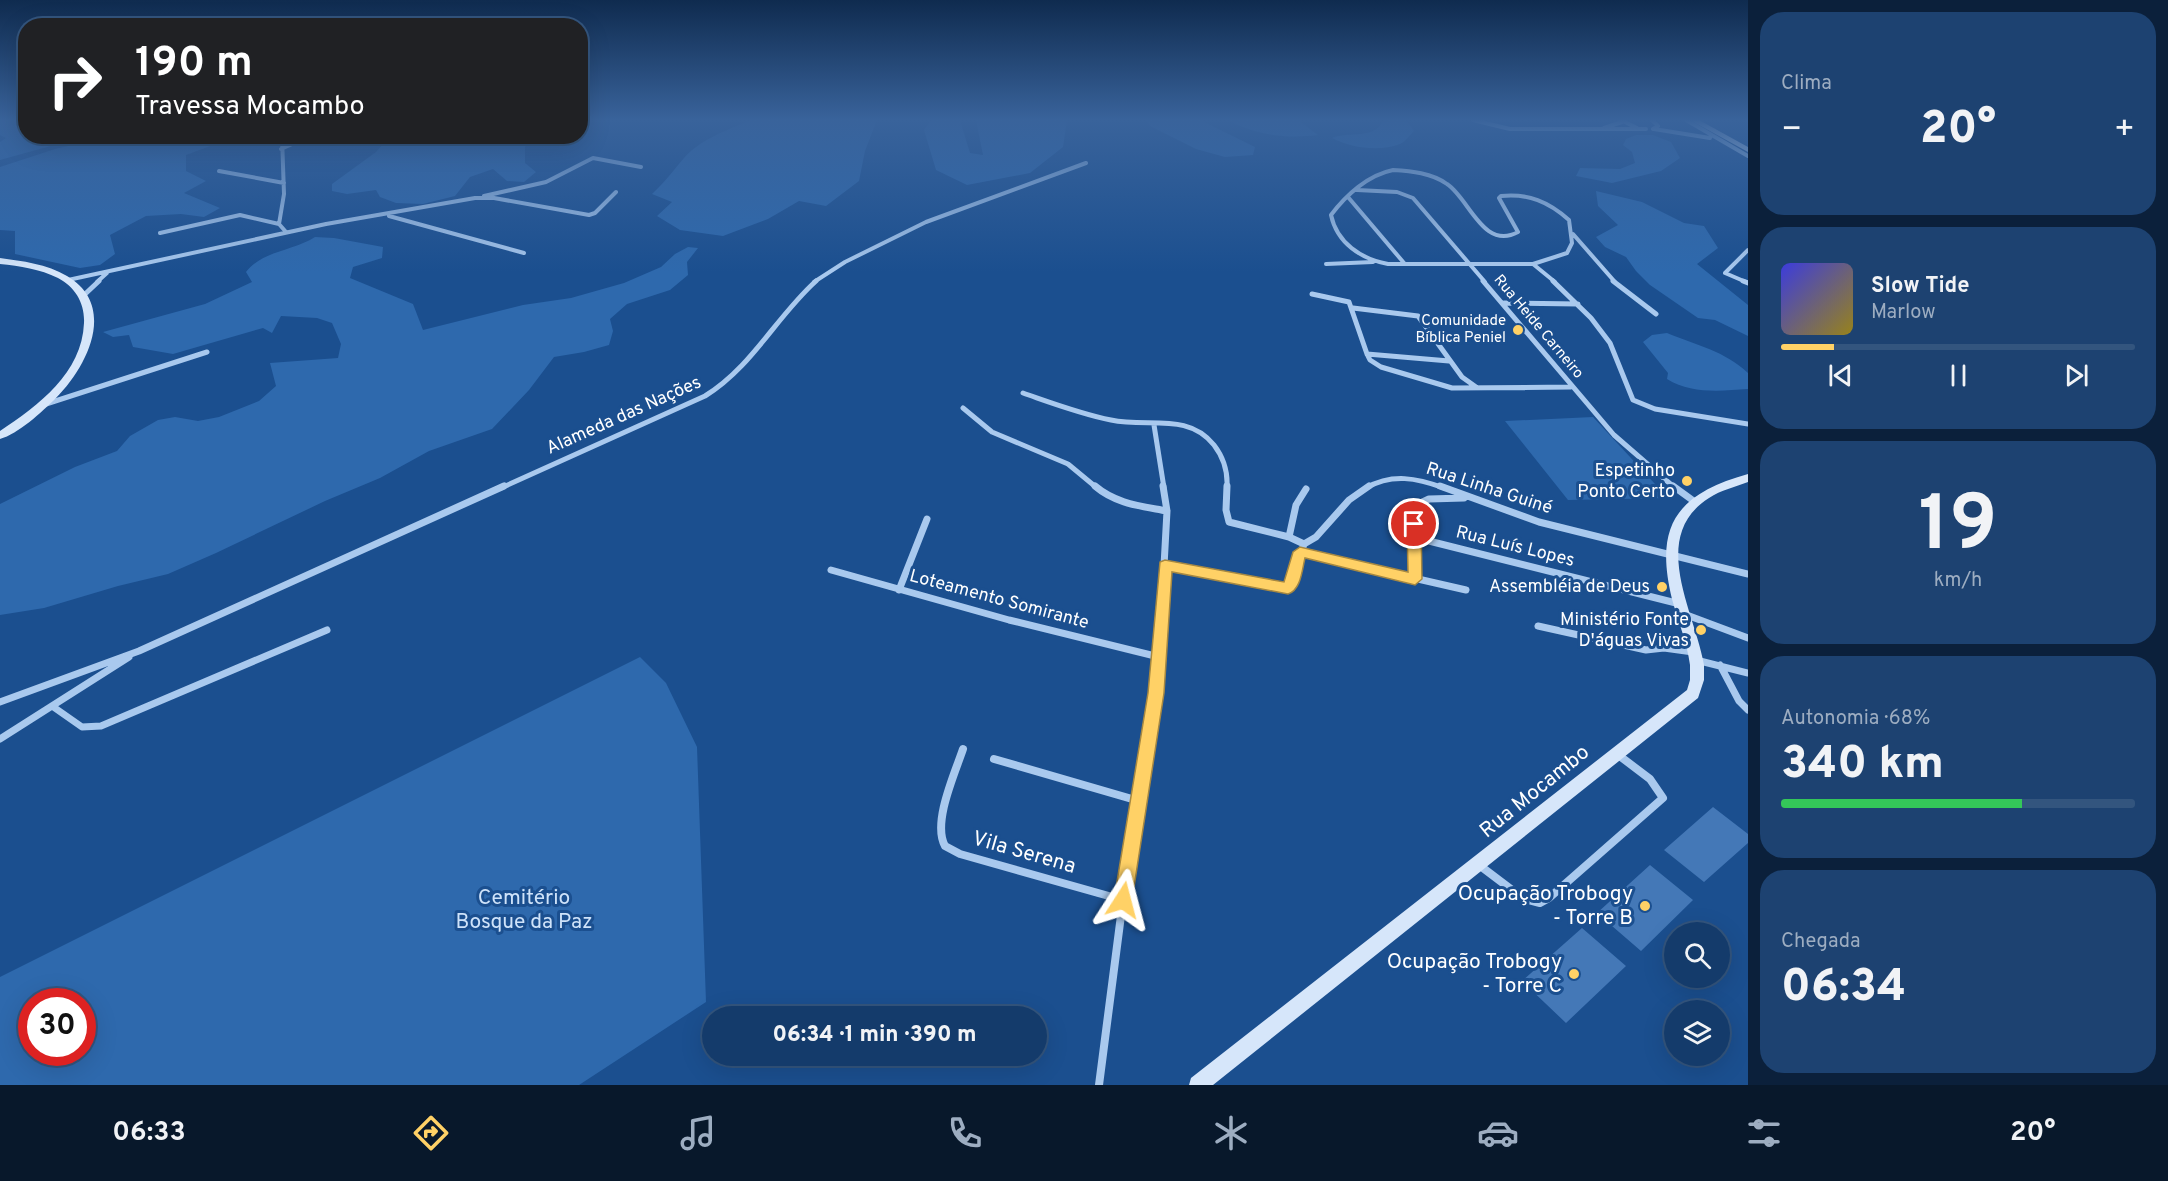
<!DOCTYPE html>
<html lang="pt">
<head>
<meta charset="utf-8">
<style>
	:root { --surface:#143b6b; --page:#1d4271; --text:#f1f3f6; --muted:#9dadc1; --line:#33557e; --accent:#ffd166 }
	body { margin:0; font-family:Overpass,sans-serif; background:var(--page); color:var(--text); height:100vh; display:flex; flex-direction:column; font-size:22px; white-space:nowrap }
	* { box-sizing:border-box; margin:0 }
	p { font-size:20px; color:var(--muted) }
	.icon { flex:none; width:33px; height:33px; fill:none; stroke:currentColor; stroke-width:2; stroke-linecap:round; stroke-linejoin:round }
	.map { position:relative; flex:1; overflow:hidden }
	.details { display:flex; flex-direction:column; gap:12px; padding:12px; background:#0b203b; width:420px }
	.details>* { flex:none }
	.hud { position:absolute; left:18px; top:18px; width:570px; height:126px; border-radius:24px; box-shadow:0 6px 24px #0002,0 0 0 2px var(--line); background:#202124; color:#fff; overflow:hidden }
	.tools { position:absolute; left:1664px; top:922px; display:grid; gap:12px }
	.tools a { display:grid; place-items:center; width:66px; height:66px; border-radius:50%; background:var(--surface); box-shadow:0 6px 24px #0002,0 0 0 2px var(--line); font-size:30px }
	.speed { position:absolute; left:18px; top:988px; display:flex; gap:12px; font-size:30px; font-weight:700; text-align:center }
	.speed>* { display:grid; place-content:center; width:78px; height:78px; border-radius:50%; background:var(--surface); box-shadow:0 6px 24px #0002,0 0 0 2px var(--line); line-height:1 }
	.speed .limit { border:9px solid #d22; background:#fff; color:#111 }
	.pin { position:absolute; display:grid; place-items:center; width:51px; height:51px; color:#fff; margin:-26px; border:3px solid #fff; border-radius:50%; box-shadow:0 2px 6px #0007 }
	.me { position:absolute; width:66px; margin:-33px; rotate:9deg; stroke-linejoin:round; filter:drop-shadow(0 0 4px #0008) }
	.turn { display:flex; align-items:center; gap:21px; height:126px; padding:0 18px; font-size:27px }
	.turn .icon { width:78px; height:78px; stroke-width:2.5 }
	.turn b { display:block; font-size:42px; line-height:51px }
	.big { font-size:45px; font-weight:800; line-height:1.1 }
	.details .card { flex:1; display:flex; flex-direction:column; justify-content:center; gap:9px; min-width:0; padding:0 21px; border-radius:24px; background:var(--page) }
	.details .dial { align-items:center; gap:0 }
	.dial b { font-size:78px; line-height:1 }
	.song { display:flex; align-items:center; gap:18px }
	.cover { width:72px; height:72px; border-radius:9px; background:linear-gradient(135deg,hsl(240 70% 55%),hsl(50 70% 35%)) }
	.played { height:6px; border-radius:3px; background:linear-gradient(90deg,var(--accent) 15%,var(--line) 15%) }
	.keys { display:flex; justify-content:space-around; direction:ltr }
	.heat { display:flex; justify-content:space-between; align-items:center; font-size:33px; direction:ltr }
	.charge { height:9px; border-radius:4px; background:linear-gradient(90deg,#34c759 68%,var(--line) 0) }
	.trip { position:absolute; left:702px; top:1006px; width:345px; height:60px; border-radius:30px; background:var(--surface); box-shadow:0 6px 24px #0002,0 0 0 2px var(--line); font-weight:800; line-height:60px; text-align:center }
	.tabs { display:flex; height:96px; justify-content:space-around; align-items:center; background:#08182b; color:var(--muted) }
	.tabs .icon { width:42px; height:42px }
	.tabs .current { color:var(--accent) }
	.tabs b { font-size:27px; color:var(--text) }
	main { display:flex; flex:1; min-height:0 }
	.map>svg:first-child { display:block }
	.green { fill:#2e69ad; fill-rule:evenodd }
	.building { fill:#4478b7 }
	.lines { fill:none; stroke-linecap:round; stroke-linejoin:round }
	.minor-far3 { stroke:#a9c9ee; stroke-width:4 }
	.minor-far2 { stroke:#a9c9ee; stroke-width:5 }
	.minor-far1 { stroke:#a9c9ee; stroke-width:7 }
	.minor { stroke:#a9c9ee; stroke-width:8 }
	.secondary { fill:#d6e6fa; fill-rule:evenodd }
	.route { fill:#ffd166; stroke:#a68842; stroke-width:1.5 }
	.poi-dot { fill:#ffd166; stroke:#1b4f8f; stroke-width:2 }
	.labels { text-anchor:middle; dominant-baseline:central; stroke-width:6; stroke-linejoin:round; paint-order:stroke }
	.far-poi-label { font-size:15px; fill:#fff; stroke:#1b4f8f; text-anchor:end }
	.far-street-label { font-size:15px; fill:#fff; stroke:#1b4f8f }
	.street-label { font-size:18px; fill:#fff; stroke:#1b4f8f }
	.poi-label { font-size:18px; fill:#fff; stroke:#1b4f8f; text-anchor:end }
	.near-street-label { font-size:21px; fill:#fff; stroke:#1b4f8f }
	.near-poi-label { font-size:21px; fill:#fff; stroke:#1b4f8f; text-anchor:end }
	.near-park-label { font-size:21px; fill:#cfe3fa; stroke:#1b4f8f }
</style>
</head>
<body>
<main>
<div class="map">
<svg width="1748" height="1085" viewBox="0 0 1748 1085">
	<rect width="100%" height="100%" fill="#1b4f8f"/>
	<!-- green -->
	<path class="green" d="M0 120H25L26 136 83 137 0 160V142L6 138 0 135Z
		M751 120H877L865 151 859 181 826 206 799 201 768 219 723 236 680 230 657 216 672 202 652 194C664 183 673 171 684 158 701 139 727 130 751 120Z
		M931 120H960L970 153 983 155 976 120H1067L1063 147 1030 173 967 185 936 170 924 130Z
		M1146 120H1200L1255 147 1253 155 1225 157 1196 149 1150 126Z
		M1228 120H1298L1318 135C1288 139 1254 135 1228 120Z
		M1383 120H1406L1414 131C1410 135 1405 142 1400 144 1379 152 1351 148 1332 138 1348 131 1376 140 1383 120Z
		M1636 135H1653L1671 142 1680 158 1661 171 1612 183 1576 176 1580 168 1620 169 1635 163 1632 152 1623 145 1626 139Z
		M108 137H235L186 155V171L206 181 184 193 220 208 204 217 181 214 146 216 110 235 115 254 100 265 80 268 15 254V231L0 230V167L55 149Z
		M389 137H530L525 147V163L536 172 524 182 507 181 493 169 470 177 455 196 423 204 396 203 380 197 376 190 347 194 332 191V184L376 152Z
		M1596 191 1642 202 1684 223 1704 226 1718 248 1697 264 1748 305V336L1715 320 1698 318 1650 285 1636 271 1626 257 1605 247 1596 237 1618 225 1598 206Z
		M315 237 334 238 383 247 382 258 353 267 350 278 413 304 423 330 523 305 571 298 624 283 661 267 675 254 688 247 698 248 687 262 688 275 670 290 627 304 610 319 613 331 609 345 584 352 554 357 529 390 492 429 429 451 380 478 325 501 216 553 168 574 118 586 44 608 0 615V504L75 467 117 451 130 436 158 420 175 417 198 421 219 417 259 401 276 386 270 363 338 358 341 344 332 323 317 318 281 316 272 333 263 328 173 354 133 347 129 335 113 337 103 332 205 304 252 282 246 272C262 251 293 251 315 237Z
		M1667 333C1696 345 1725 351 1748 373V389C1720 391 1691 394 1667 379L1668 373 1643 342 1652 335Z
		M1593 417 1668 498 1568 500 1505 421Z
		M640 657 666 683 697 747 706 1002 579 1085H0V977ZM32 1002H82V1053H32Z"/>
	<!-- building -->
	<path class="building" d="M1713 807 1748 834V843L1704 882 1664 850Z
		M1650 865 1693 900 1641 951 1597 913Z
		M1582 928 1626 966 1566 1023 1522 981Z"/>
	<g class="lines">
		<!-- minor-far3 -->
		<path class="minor-far3" d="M1473 120 1510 129H1646
			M1621 120 1637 128
			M1652 120 1658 126 1653 129
			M1686 120 1748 156
			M1604 128 1622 122
			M1654 129 1710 138
			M282 137 284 194 279 224 286 232
			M281 149 310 136
			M1393 170C1411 171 1432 173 1447 184 1469 198 1483 251 1518 232L1499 198 1501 196C1528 193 1549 202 1569 220L1572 243 1567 253 1533 264H1388C1361 259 1337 243 1331 215 1346 195 1368 175 1393 170Z
			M219 171 284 183
			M1357 190 1397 192 1413 198 1485 282
			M484 196 546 182 593 158 641 167
			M1348 197 1404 263
			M389 216 524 253
			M160 233 240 215 279 224
			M1573 234 1615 282
			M1326 264 1373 262
			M1533 264 1555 282
			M68 280 326 224 475 198H494L589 215 595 213 616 192
			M97 282 108 272
			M814 282 845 262 926 222 1086 163
			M1746 282 1725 273 1748 250"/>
		<!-- minor-far2 -->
		<path class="minor-far2" d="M1483 281 1614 435 1675 488
			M1553 281 1591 318 1610 343 1633 400 1655 409 1748 424
			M1613 281 1656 314
			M1743 281 1748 283
			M1312 294 1349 302 1367 354 1370 360 1381 367 1452 388 1571 387
			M83 296 99 281
			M1504 303 1578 304
			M1353 308 1418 316 1462 377 1476 387
			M1367 354 1449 361
			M1023 393C1052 403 1081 414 1111 420 1148 428 1188 412 1214 445 1224 458 1228 472 1227 488
			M46 404 207 352
			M963 408 992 432 1068 464 1097 488
			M1154 425 1164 488
			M501 488 705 396C752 367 776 317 816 281
			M1366 488C1392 473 1417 478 1444 488"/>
		<!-- minor-far1 -->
		<path class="minor-far1" d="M1095 486C1116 504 1141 506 1167 511
			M1227 486 1226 510 1229 522 1289 537
			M1440 486 1539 522 1748 574
			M1673 486 1695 502
			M1413 537 1680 604
			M1304 544 1289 537 1296 505 1306 489
			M1300 552 1466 590
			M1165 566 1290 588 1304 544 1316 537 1349 500 1369 486
			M831 570 1009 620 1159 657
			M1415 580 1413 537 1416 505 1429 499 1464 498
			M899 590 927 519
			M1684 614 1748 638
			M1538 626 1646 650 1664 648 1693 652
			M1696 660 1748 673
			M1720 665 1739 701 1748 710
			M0 702 139 651 504 486
			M52 706 82 727 101 726 327 630
			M0 739 129 657
			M1147 751 1159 657 1167 511 1163 486"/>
		<!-- minor -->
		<path class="minor" d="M963 749C955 773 932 823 945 846L960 854 1123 900
			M994 759 1139 801
			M1479 865 1524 899 1540 903 1549 898 1663 798 1650 779 1617 754
			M1099 1085 1123 900 1147 749"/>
		<!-- secondary -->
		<path class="secondary" d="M1690 120H1699L1748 147V152Z
			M0 258C22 261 47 264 67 276 118 306 87 367 56 398 42 412 18 434 0 439V431C39 405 82 373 84 323 85 303 75 287 58 278 40 269 20 266 0 264Z
			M1748 474V482C1735 487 1721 490 1709 498 1648 537 1695 612 1704 665V680L1698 698 1213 1085H1189L1191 1078 1687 690 1690 680V665C1687 642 1678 621 1672 599 1654 525 1677 494 1748 474Z"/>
	</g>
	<!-- sky -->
	<linearGradient id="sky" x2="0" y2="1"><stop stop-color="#0f2b4f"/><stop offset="0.44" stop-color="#39639b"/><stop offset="1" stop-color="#39639b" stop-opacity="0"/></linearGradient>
	<rect width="1748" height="272" fill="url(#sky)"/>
	<!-- route -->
	<path class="route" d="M1414 519 1421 524 1422 579 1415 585 1305 558C1302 570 1301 590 1288 594L1172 572 1164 693 1132 900 1129 907 1123 909 1116 907 1114 900 1148 693 1160 562 1165 560 1284 582 1293 552 1300 547 1408 572 1407 524Z"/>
	<!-- markers -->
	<g class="poi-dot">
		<circle cx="1518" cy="330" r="6"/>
		<circle cx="1687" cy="481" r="6"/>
		<circle cx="1662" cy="587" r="6"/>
		<circle cx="1701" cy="630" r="6"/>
		<circle cx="1645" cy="906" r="6"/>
		<circle cx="1574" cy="974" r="6"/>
	</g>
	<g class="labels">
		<!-- far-poi labels -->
		<g class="far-poi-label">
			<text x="1506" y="321">Comunidade<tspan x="1506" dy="17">Bíblica Peniel</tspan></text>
		</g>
		<!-- far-street labels -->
		<g class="far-street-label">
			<text transform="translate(1538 327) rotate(50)">Rua Heide Carneiro</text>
		</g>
		<!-- street labels -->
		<g class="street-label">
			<text transform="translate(624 416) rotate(-24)">Alameda das Nações</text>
			<text transform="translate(1489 489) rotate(18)">Rua Linha Guiné</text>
			<text transform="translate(1515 547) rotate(14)">Rua Luís Lopes</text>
			<text transform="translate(999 600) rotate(15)">Loteamento Somirante</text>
		</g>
		<!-- poi labels -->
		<g class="poi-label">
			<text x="1675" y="471">Espetinho<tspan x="1675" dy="21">Ponto Certo</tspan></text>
			<text x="1650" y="587">Assembléia de Deus</text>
			<text x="1689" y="620">Ministério Fonte<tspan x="1689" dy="21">D'águas Vivas</tspan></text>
		</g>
		<!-- near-street labels -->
		<g class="near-street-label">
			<text transform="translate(1535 792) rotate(-39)">Rua Mocambo</text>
			<text transform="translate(1024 853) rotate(16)">Vila Serena</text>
		</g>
		<!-- near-poi labels -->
		<g class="near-poi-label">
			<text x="1633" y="894">Ocupação Trobogy<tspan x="1633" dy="24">- Torre B</tspan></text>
			<text x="1562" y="962">Ocupação Trobogy<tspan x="1562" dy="24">- Torre C</tspan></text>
		</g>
		<!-- near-park labels -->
		<g class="near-park-label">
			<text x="524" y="898">Cemitério<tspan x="524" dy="24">Bosque da Paz</tspan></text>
		</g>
	</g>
</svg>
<div class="tools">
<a><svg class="icon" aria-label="search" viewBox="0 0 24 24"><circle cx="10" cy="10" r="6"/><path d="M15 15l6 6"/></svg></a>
<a><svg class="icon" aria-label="layers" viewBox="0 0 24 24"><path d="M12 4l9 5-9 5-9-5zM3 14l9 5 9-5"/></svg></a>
</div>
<div class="speed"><div class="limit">30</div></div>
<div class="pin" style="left:1414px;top:524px;background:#d93025"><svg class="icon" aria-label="arrive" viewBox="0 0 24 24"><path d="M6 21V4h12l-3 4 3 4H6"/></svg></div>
<svg class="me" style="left:1123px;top:900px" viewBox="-20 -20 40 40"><path d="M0-17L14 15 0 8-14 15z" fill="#ffd166" stroke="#fff" stroke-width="4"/></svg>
<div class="trip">06:34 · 1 min · 390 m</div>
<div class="hud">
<div class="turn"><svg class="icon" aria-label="right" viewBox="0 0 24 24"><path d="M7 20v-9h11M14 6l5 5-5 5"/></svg><div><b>190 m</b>Travessa Mocambo</div></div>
</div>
</div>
<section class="details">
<div class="card"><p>Clima</p>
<div class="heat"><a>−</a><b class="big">20°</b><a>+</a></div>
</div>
<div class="card">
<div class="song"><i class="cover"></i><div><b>Slow Tide</b><p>Marlow</p></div></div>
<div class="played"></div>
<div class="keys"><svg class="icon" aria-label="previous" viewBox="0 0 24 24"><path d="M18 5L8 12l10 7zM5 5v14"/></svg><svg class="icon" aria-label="pause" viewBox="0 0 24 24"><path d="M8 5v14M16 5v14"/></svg><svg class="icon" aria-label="next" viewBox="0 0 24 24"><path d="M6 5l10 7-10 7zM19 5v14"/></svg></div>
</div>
<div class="card dial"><b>19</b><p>km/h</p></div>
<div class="card"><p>Autonomia · 68%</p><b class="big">340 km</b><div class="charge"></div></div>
<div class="card"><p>Chegada</p><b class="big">06:34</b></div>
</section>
</main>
<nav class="tabs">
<b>06:33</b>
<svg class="icon current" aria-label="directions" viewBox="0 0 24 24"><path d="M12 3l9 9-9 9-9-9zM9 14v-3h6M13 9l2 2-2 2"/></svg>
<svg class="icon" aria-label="music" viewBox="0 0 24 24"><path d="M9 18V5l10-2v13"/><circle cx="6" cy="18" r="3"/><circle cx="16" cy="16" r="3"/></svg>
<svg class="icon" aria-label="phone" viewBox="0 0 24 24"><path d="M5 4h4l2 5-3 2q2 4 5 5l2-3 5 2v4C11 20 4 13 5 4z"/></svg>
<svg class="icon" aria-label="climate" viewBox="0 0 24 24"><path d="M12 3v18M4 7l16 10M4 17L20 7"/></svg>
<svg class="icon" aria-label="car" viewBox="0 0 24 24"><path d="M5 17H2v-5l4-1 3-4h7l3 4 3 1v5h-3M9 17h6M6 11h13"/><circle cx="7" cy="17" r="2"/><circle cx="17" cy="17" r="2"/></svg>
<svg class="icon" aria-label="filters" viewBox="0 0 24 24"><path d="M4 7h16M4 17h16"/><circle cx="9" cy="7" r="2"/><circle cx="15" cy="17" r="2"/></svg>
<b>20°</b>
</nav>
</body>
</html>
